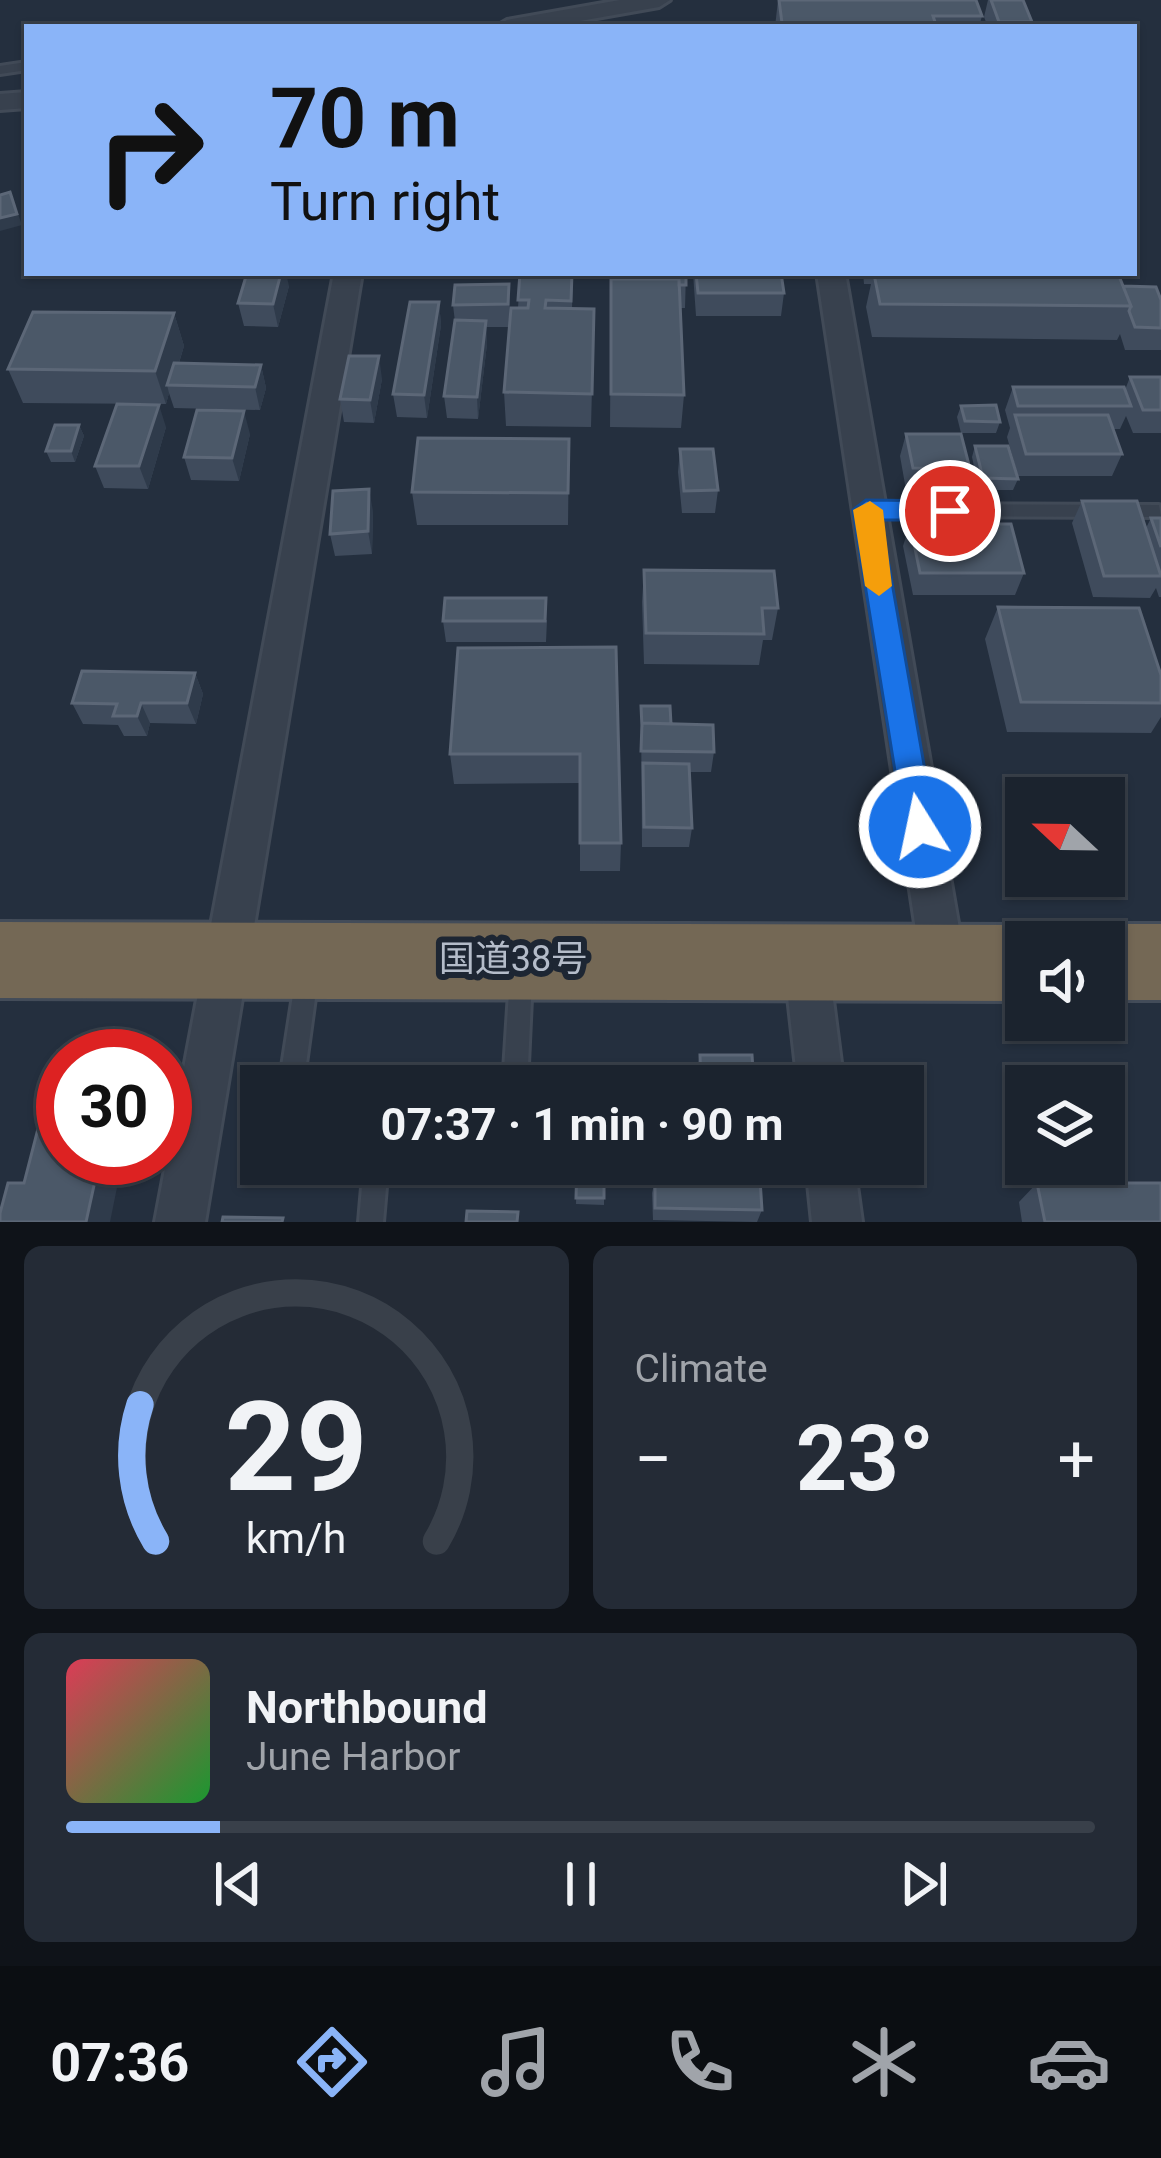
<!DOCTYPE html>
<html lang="en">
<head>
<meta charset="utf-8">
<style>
	:root { --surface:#1b232e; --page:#242b36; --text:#f1f3f6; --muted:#a0a4aa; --line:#39404a; --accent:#8ab4f8 }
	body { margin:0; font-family:Roboto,"Noto Sans JP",sans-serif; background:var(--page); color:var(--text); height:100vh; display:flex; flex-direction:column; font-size:45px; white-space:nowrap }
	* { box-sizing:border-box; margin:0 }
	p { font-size:39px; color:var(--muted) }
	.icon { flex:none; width:66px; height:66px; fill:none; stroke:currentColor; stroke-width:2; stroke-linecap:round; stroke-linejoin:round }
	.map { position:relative; height:1222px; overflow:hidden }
	.sheet { display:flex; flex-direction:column; gap:24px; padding:24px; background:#0f1319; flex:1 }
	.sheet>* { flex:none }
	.top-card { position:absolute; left:24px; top:24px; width:1113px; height:252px; border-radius:0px; box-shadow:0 3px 9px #0004,0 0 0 3px var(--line); background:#8ab4f8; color:#111; overflow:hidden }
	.needle { width:78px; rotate:292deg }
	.controls { position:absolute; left:1005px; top:777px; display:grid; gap:24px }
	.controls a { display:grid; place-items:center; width:120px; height:120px; border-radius:0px; background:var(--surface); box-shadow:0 3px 9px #0004,0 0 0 3px var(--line); font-size:60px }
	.speed { position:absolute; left:36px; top:1029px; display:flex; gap:24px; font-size:60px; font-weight:700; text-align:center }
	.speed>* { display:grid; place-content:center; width:156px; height:156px; border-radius:50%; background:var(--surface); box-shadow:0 3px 9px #0004,0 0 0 3px var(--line); line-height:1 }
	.speed .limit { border:18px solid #d22; background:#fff; color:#111 }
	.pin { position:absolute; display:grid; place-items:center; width:102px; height:102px; color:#fff; margin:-51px; border:6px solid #fff; border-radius:50%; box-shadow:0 3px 12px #0007 }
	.me { position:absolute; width:132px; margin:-66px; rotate:350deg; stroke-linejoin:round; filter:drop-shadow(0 0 9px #0008) }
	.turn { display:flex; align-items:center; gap:42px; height:252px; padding:0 48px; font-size:54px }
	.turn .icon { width:156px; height:156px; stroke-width:2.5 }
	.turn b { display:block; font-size:84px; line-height:102px }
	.big { font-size:90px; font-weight:700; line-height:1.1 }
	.sheet .tile { flex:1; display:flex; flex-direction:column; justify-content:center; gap:18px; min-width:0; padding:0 42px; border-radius:18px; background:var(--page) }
	.sheet .dial { align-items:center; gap:0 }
	.dial svg { height:312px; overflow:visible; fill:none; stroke:var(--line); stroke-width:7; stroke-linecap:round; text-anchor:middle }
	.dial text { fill:var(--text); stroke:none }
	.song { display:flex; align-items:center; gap:36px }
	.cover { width:144px; height:144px; border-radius:18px; background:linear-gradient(135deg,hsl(350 70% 55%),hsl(130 70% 35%)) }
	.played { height:12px; border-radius:6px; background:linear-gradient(90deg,var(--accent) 15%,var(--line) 15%) }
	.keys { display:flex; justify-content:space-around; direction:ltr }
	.heat { display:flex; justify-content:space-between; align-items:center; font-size:66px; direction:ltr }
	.sheet .tiles { flex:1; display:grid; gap:24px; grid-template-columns:1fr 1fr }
	.tile:last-child { grid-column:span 2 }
	.trip { position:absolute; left:240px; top:1065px; width:684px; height:120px; border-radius:0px; background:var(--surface); box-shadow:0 3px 9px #0004,0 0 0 3px var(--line); font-weight:700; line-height:120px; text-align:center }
	.menu { display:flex; height:192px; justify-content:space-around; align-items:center; background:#0b0e12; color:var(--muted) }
	.menu .icon { width:84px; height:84px }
	.menu .on { color:var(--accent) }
	.menu b { font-size:54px; color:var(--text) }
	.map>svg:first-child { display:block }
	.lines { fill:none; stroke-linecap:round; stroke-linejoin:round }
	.lane-casing { stroke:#414a57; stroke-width:6 }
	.street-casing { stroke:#414a57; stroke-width:6 }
	.highway-casing { stroke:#434c59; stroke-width:6 }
	.lane { fill:#38414e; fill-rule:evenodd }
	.street { fill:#38414e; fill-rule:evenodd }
	.highway { fill:#746855; fill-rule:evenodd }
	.wall { fill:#3f4b5c }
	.shaded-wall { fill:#2f3b4b }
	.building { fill:#4b5868; stroke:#5c6777; stroke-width:3 }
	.route { fill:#1a73e8; stroke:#114b97; stroke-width:3 }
	.slow { fill:#f59e0b }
	.labels { text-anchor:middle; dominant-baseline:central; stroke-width:12; stroke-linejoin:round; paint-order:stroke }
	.near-street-label { font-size:36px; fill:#b4bcc9; stroke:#1d2633 }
</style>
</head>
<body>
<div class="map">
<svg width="1161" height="1222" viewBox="0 0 1161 1222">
	<rect width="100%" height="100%" fill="#242f3e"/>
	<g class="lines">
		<defs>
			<path id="lane" d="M27 62V70L0 74V66Z
				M866 504 1159 505 1161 517 866 516 858 510Z
				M307 965 315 969 318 976 303 1086H279L296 976 299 969Z
				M521 966 529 970 532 977 527 1086H503L510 977 513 970Z
				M364 1164H388L383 1222H359Z"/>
			<path id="street" d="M620 0H670L659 7 546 27H495L507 20Z
				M27 92V108L0 110V94Z
				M334 273H362L205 1222H155Z
				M817 273H845L965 963 958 978 943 984 928 978 921 963Z
				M806 940 821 946 828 961 844 1086H798L784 961 791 946Z
				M806 1164H854L862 1222H812Z"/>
			<path id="highway" d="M0 922 1026 925 1057 942H1026V1001L0 998Z
				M1104 924H1161V1000H1104V942H1073L1076 935Z"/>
		</defs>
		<!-- lane casing -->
		<use href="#lane" class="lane-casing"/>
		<!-- street casing -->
		<use href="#street" class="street-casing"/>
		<!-- highway casing -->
		<use href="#highway" class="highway-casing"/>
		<!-- lane -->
		<use href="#lane" class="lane"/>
		<!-- street -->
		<use href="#street" class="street"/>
		<!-- highway -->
		<use href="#highway" class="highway"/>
	</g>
	<!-- wall -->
	<path class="wall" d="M778 0 982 16 979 27H775Z
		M988 0H1023L1032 22 1031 27H988L984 17Z
		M520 273H573L572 309H594L591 427 506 426 504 392 509 327H486L487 344 478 419 447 418 444 396 455 322 453 305 509 284 510 322 518 308Z
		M655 273H686L685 308H680L684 395 681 428 610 427 611 279H655Z
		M693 273H781L784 293 781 316H696Z
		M863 273 1119 276 1123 286 1161 300V350H1125L1120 334 1117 340 872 337 866 307 871 284H864Z
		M289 286 278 327 244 326 238 303Z
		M439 302 441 325 427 418 397 417 393 394Z
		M174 313 184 346 179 363 261 365 266 388 260 410 174 408 169 393 166 404 23 403 8 369Z
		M1130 377H1161V433H1133L1126 416 1120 429H1113L1122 454 1112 476H1018L1007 437 1010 428 1005 410 1013 387 1125 390Z
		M382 379 374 423 344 422 340 399Z
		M961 406 1000 422 996 433H961L957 417Z
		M79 425 84 436 75 462H51L46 451Z
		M166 427 148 489 104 488 95 466Z
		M250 434 239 481 191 480 184 457Z
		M906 434 970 469 962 491 906 490 900 456Z
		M569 439 568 525H417L412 492Z
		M975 446 1018 479 1013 490H979L972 457Z
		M680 449 718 490 715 513H682L678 472Z
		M1082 501 1146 528 1151 518H1161V597H1159L1156 588 1150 598 1093 597 1072 523Z
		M373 511 372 554 335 556 330 534Z
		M910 524 1024 573 1015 595H913L903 546Z
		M644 570 778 608 772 640H763L759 665 644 664 642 602Z
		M998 607 1161 675V717L1151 733 1007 732 985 639Z
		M547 620 546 642H446L443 621Z
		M616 647 621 843 620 871H580V783L454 784 450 754Z
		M195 673 203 694 196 724 150 723 147 736H124L118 725 83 724 72 703Z
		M641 706 714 752 711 772H689L692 828 689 847H642Z
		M700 1055 754 1086H698L697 1070Z
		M577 1164H604V1205L576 1204Z
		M662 1164 687 1177H701V1164H759L762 1210 757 1222 653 1220 652 1193 655 1180H660Z
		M1037 1183 1161 1222H1022L1019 1202Z"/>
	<!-- shaded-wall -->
	<path class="shaded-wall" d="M10 192 22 225 0 231V218Z
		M281 273H286L289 286 278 327 273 304Z
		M439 302 441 325 427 418 424 395Z
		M174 313 184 346 172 385H167L169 393 166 404 155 371Z
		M486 321 487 344 478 419 477 397Z
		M379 356 382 379 374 423 370 400Z
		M261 365 266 388 260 410 255 387Z
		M159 405 166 427 148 489 139 466Z
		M244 411 250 434 239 481 232 458Z
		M79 425 84 436 75 462 71 451Z
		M369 489 373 511 372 554 368 531Z
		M195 673 203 694 196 724 187 703Z
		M141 703 150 723 147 736 137 716Z
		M100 1158H123L110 1222H86Z"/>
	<!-- building -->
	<path class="building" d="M779 0H976L982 16H933L936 25 782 23Z
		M991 0H1023L1032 22H999Z
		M10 192 17 214 0 218V195Z
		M247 273H281L273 304 238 303Z
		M520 273H572L571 301 546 300 545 308 594 309 592 394 504 392 511 308H528L529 300H518Z
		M657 273H686V285H679V279H657Z
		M696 273H781L784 293H698Z
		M874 274 1119 276 1131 306 880 304Z
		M611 279H679L684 395 611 394Z
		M509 284 508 304 453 305 455 285Z
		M1123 286 1156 287 1161 300V328L1135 327 1129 311 1131 306Z
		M410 302H439L424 395 393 394Z
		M33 312 174 313 155 371 8 369Z
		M455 320 486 321 477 397 444 396Z
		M349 356H379L370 400 340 399Z
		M174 363 261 365 255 387 167 385Z
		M1130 377H1161V410H1143Z
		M1013 387H1124L1131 406H1018Z
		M117 404 159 405 139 466H95Z
		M996 405 1000 422 965 421 961 406Z
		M197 410 244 411 232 458 184 457Z
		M1015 415H1108L1122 454H1026Z
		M55 425H79L71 451H46Z
		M906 434H961L970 469 913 468Z
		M418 438 569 439 568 493 412 492Z
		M975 446H1008L1018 479 983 478Z
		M680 449H713L718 490 684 491Z
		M369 489 368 531 330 534 333 491Z
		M1082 501H1137L1161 576H1104Z
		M1151 518H1161V547Z
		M910 524H1011L1024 573H920Z
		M644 570 774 571 778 608H762L764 634 646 633Z
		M445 598H546L545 621H443Z
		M998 607 1139 608 1161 675V703L1021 702Z
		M616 647 621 843H580V754H450L458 648Z
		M82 671 195 673 187 703H141L137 716H113L117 704 72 703Z
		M641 706H670L671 724 642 723V727Z
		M642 723 713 725 714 752 641 751Z
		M643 763 689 764 692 828 644 827Z
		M58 1051H123L122 1056H63V1158H100L86 1222H0V1213L8 1183H24Z
		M700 1055H752L754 1086H701Z
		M577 1164H604V1198H576Z
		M662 1164H687V1177H705V1164H759L762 1210 655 1208V1180H663Z
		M1037 1183H1161V1222H1045Z
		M467 1211 518 1212 517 1222H466Z
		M223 1217 283 1218 282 1222H222Z"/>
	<!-- route -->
	<path class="route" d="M866 500 950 501 963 511 950 520H881L935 827 931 837 920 841 909 837 904 827 853 510Z"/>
	<!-- slow -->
	<path class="slow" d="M870 501 883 510 892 586 879 596 865 586 853 510Z"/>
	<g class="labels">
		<!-- near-street labels -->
		<g class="near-street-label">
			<text x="513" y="959">国道38号</text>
		</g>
	</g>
</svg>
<div class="controls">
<a><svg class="needle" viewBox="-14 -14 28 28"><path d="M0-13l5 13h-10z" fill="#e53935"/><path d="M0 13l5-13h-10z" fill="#a0a4aa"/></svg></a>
<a><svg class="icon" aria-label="sound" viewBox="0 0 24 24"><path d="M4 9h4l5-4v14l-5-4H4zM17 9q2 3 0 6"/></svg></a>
<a><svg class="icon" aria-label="layers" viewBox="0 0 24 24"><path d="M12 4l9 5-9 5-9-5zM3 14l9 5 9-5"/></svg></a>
</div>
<div class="speed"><div class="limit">30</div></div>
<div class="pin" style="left:950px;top:511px;background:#d93025"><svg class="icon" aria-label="arrive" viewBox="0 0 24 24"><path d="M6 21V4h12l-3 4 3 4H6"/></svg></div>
<svg class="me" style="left:920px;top:827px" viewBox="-20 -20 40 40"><circle r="17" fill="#1a73e8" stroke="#fff" stroke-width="3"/><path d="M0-11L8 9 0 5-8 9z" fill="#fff"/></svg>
<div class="trip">07:37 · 1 min · 90 m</div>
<div class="top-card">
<div class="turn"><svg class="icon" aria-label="right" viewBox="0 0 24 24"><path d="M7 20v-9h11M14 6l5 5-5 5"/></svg><div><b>70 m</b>Turn right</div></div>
</div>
</div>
<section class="sheet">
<div class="tiles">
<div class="tile dial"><svg viewBox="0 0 100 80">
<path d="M14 69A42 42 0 1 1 86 69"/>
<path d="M14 69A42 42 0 0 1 10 34" stroke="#8ab4f8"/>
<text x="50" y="56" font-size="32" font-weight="700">29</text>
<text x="50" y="72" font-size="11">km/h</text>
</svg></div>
<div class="tile"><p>Climate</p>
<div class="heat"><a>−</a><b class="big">23°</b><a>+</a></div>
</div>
<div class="tile">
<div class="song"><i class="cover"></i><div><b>Northbound</b><p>June Harbor</p></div></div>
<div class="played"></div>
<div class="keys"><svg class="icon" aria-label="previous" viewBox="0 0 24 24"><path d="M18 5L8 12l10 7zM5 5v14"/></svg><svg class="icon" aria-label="pause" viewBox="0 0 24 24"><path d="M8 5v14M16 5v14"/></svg><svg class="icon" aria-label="next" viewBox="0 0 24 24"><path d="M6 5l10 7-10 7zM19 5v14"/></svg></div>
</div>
</div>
</section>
<nav class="menu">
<b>07:36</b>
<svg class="icon on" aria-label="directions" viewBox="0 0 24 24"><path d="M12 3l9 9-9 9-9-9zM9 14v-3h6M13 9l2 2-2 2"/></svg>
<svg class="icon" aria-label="music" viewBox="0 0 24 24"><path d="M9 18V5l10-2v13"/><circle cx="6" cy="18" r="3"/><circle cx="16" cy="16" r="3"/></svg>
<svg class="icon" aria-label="phone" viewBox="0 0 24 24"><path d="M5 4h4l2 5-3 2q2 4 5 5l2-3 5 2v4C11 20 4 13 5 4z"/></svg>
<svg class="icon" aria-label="climate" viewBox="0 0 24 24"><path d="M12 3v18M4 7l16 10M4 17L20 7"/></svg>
<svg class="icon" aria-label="car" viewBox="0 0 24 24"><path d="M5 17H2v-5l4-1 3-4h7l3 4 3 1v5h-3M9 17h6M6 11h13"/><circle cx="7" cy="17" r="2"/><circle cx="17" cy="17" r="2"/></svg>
</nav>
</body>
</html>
